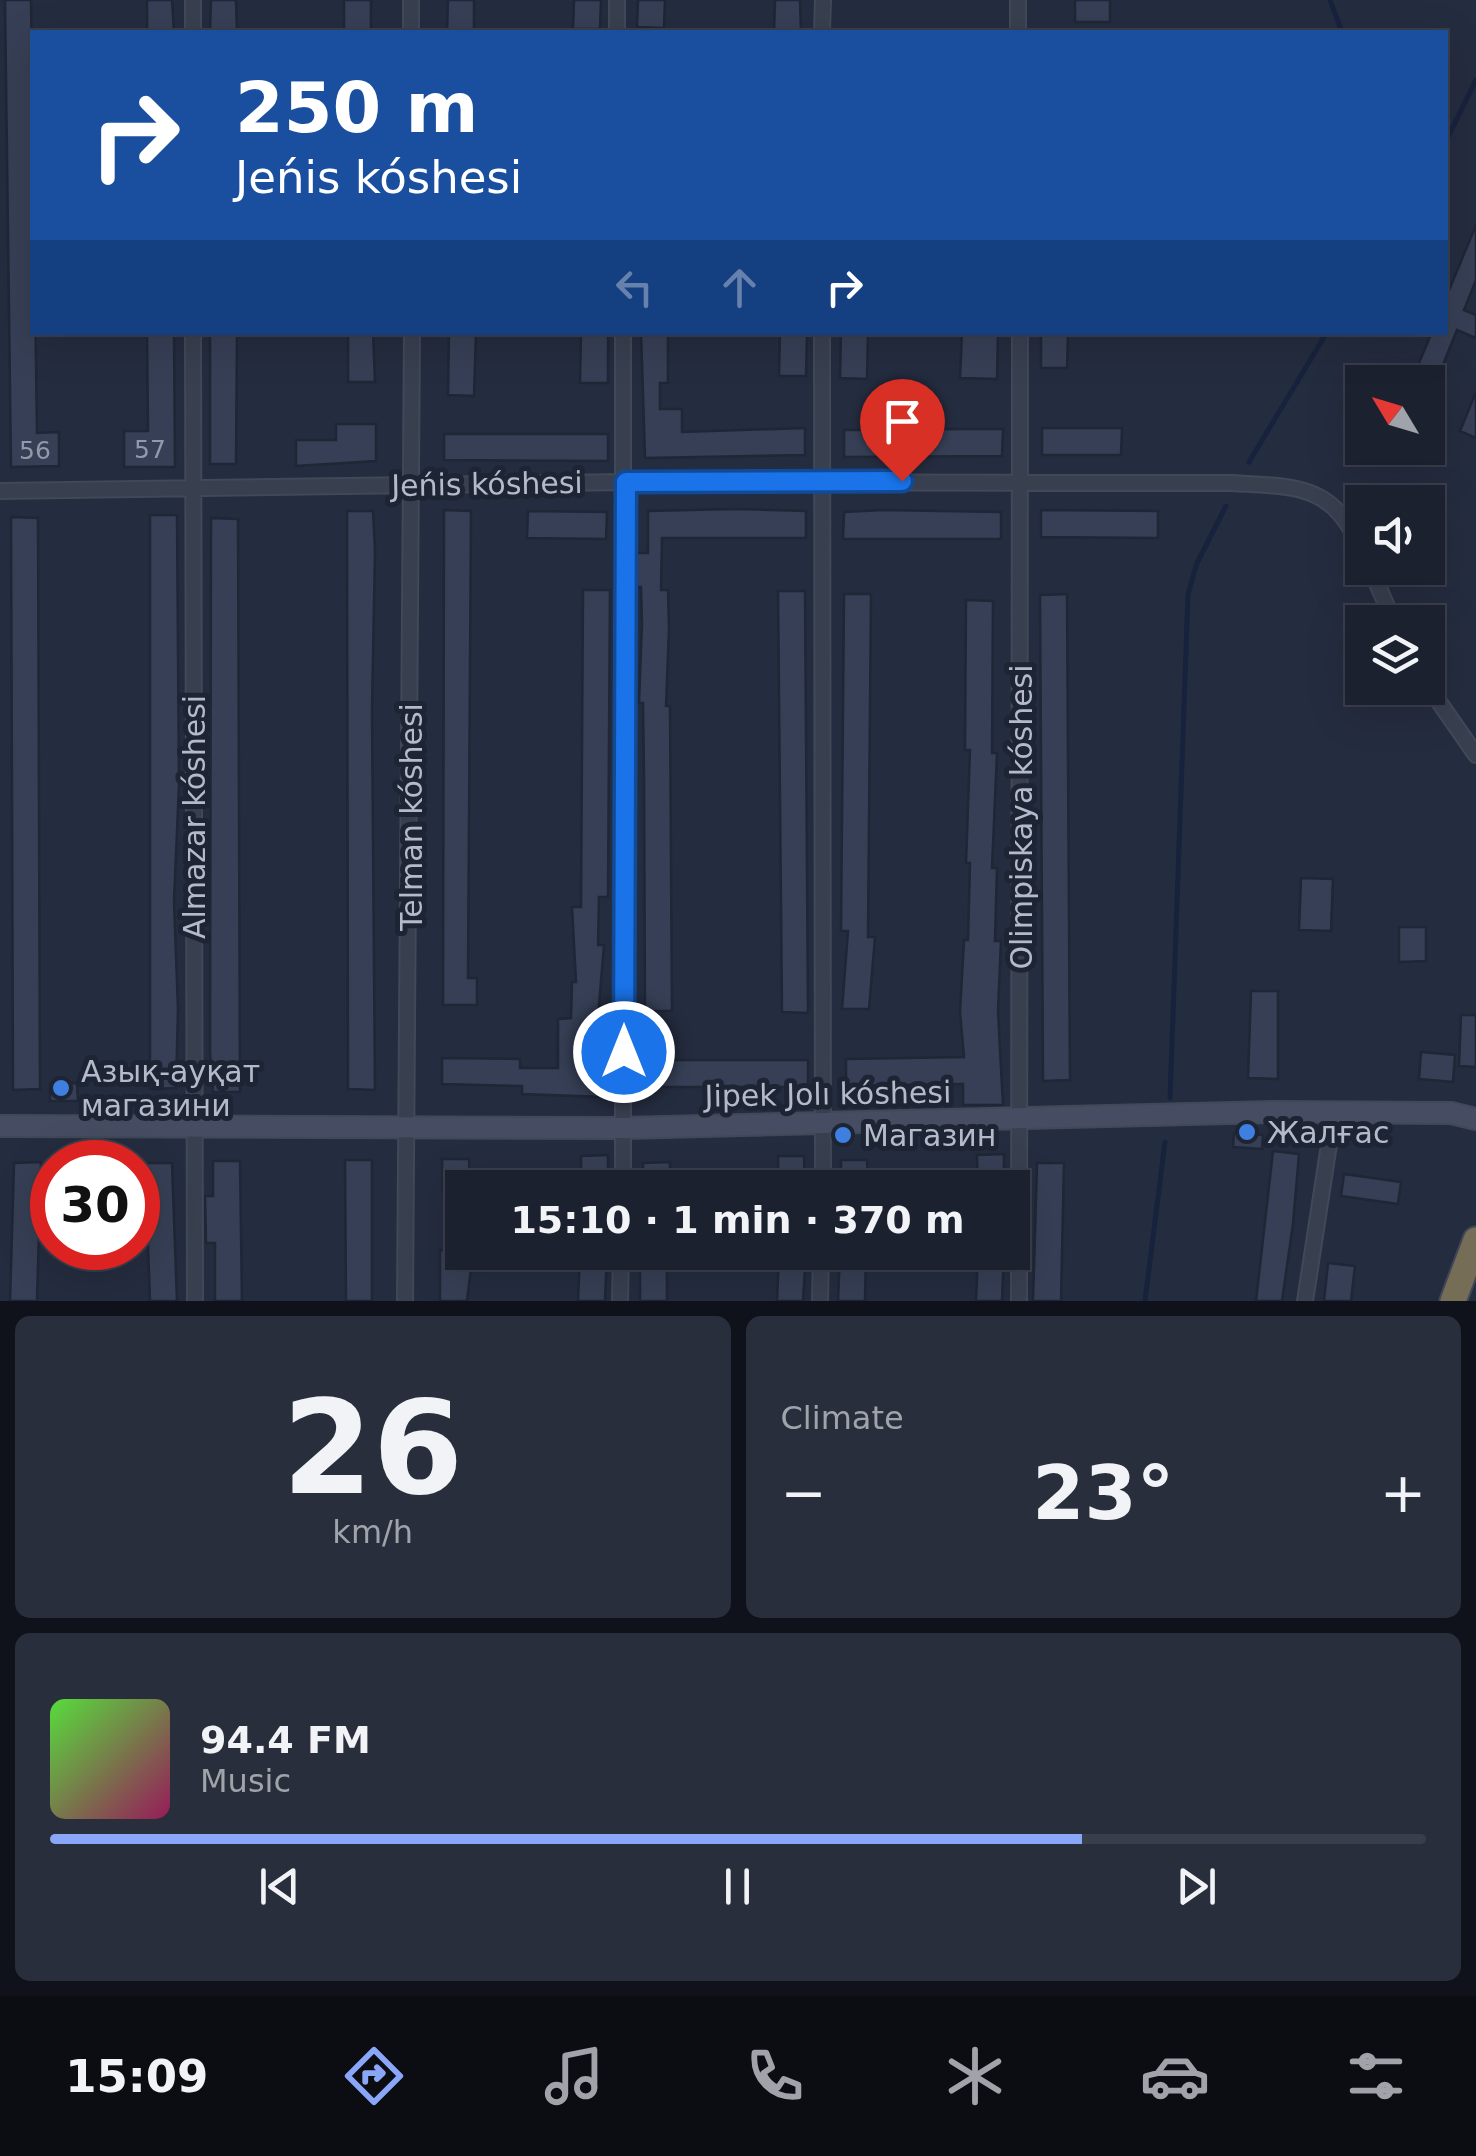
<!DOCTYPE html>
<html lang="en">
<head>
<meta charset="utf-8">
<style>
	:root { --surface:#1b212f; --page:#282e3b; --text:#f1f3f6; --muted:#a0a3aa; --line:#393e4b; --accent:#8aa6f9 }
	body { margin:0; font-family:"DejaVu Sans",sans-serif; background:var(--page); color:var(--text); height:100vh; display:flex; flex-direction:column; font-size:38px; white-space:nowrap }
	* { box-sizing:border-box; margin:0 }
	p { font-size:32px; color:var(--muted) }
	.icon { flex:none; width:55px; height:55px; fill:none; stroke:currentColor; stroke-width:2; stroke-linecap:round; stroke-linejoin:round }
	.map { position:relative; height:1301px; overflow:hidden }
	.details { display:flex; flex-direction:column; gap:15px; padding:15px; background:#0f121a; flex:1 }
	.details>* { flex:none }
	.hud { position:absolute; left:30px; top:30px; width:1418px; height:305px; border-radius:0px; box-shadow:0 10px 40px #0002,0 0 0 2px var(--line); background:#1a4fa0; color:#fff; overflow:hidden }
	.needle { width:65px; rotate:308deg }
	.fabs { position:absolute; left:1345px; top:365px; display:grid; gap:20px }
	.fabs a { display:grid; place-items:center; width:100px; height:100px; border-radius:0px; background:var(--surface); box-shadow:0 10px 40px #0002,0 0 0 2px var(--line); font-size:50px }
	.speed { position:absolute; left:30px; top:1140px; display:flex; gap:20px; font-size:50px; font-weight:700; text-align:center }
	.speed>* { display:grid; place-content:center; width:130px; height:130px; border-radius:50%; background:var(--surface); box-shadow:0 10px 40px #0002,0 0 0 2px var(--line); line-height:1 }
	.speed .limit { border:15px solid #d22; background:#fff; color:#111 }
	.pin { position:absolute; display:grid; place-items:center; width:85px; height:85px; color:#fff; margin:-102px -42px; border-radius:50% 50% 50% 0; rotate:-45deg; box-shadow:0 0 10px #0007 }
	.pin .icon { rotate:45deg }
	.me { position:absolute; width:110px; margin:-55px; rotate:0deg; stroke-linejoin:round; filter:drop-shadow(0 0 8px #0008) }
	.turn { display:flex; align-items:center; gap:35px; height:210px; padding:0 40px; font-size:45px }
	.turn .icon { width:130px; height:130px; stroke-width:2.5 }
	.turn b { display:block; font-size:70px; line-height:85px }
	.lanes { display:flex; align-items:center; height:95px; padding:0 40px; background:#0003; justify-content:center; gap:50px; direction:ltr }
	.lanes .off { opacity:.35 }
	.big { font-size:75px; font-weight:700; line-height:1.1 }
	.details .widget { flex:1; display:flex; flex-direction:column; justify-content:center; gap:15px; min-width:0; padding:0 35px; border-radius:15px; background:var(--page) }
	.details .dial { align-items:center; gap:0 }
	.dial b { font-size:130px; line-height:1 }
	.song { display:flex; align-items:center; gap:30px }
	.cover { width:120px; height:120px; border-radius:15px; background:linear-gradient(135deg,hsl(110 70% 55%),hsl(330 70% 35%)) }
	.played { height:10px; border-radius:5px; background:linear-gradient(90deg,var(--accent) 75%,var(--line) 75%) }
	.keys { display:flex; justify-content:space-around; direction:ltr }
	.heat { display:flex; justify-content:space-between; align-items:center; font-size:55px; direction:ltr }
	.details .tiles { flex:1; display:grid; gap:15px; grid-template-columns:1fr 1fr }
	.widget:last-child { grid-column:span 2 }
	.trip { position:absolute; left:445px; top:1170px; width:585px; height:100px; border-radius:0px; background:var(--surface); box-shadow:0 10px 40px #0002,0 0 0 2px var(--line); font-weight:700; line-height:100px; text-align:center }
	.dock { display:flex; height:160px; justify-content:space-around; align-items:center; background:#0b0d13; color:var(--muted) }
	.dock .icon { width:70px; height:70px }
	.dock .on { color:var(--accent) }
	.dock b { font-size:45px; color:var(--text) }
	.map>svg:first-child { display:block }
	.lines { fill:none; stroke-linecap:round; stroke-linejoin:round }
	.stream { stroke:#17223d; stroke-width:5 }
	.building { fill:#363f55; stroke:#1f2636; stroke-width:2.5 }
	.street-casing { stroke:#414858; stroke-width:18 }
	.secondary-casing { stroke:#414858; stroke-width:24 }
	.highway-casing { stroke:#404757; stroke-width:29 }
	.street { stroke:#383f4f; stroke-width:14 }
	.secondary { stroke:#464d62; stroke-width:20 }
	.highway { stroke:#756d55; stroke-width:25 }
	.route-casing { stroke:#114b97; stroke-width:25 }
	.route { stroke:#1a73e8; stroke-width:18 }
	.shop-dot { fill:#3f7fe0; stroke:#1d2434; stroke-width:4 }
	.labels { text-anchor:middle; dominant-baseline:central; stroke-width:10; stroke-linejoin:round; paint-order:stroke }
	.number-label { font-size:25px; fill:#9299ab }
	.street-label { font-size:30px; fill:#b4baca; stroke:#1d2434 }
	.poi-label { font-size:30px; fill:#b4baca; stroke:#1d2434; text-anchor:start }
</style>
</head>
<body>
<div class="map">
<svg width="1476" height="1301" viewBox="0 0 1476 1301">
	<rect width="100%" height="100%" fill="#242c3f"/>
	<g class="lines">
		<!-- stream -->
		<path class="stream" d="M1330 0 1342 32
			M1445 143 1476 80
			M1249 462 1327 332
			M1170 1098 1188 594 1197 563 1226 506
			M1145 1301 1165 1142"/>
	</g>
	<!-- building -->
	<path class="building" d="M5 0H31L37 433 59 432V466L11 467Z
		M147 0H172L174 32H147Z
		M211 0H236L237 32H210Z
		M344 0H371V32H344Z
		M448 0H474V32H447Z
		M574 0H601L600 29H573Z
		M638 0H665L664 28 637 27Z
		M775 0H800L801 32H774Z
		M1075 0H1110V22H1075Z
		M1476 225V280L1464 310 1476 315V338L1457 330 1436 382H1411L1432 332H1445V300Z
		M147 332H174L175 467H124V431H148Z
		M210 332H237L236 464H210Z
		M348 332H373L375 382H348Z
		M449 332H476L474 396 448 395Z
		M581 332H608V383H580Z
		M641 332H668V383H660V409H682V432L805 428V455L645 458Z
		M780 332H807L806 376H779Z
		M841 332H868L867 379 840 378Z
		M962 332H998L997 379 960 378Z
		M1041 334H1068L1067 368H1041Z
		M1476 392V438L1460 431Z
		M336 424H376V461L296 466V440H336Z
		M1042 428H1122L1121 455H1042Z
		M968 429H1003L1002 456 844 457V430Z
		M444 434H608V461L444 460Z
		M733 509 806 511V538H662L661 590H668L669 629 666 706H670L672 1011H645L644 777 643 703H639L642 624 641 587H634V553H648V511Z
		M444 510 471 511 468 978H477V1005H443Z
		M883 510 1001 512V539H843L844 512Z
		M1041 510 1158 511V538L1041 537Z
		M347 511H373L375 550 372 711 375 1090 348 1089Z
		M528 511 607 512 606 539 527 538Z
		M150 515H177L179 785 174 901 178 1009 176 1088 150 1089Z
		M11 517 38 518 40 1089 13 1090Z
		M211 518 238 519 240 1092H213L210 1052Z
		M583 590H610L608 897H599L598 945H604L598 1018H606L604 1097 522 1094V1086L442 1084V1058L520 1059V1068H558V1019L571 1018 572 982H576L572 907H581Z
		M778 591H805L808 1013 782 1012Z
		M844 594H871L868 937H875L869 1009H842L848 931H841Z
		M1067 594 1070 1080 1043 1081 1040 595Z
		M966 600 993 601 992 753H997L992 868H997L995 941H1001L998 1011 1003 1105H963V1084L846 1086V1059L964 1057 960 1012 964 940H968L970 863H966L970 750H965Z
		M1301 878 1333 879 1331 931 1299 930Z
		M1399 927H1426V961L1399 962Z
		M1251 991H1278V1079L1248 1078Z
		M1461 1015H1476V1067L1459 1066Z
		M1421 1052 1455 1055 1453 1082 1419 1079Z
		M651 1060H808V1087H650Z
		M77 1083 78 1101H50V1084Z
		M1234 1133 1263 1135 1262 1149 1233 1147Z
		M1273 1151 1299 1154 1293 1224 1282 1301H1256Z
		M1004 1154V1188H978L977 1155Z
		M608 1155V1188H581V1156Z
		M778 1156H804L805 1188H778Z
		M442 1159H469L470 1188H462V1193H443Z
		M345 1160H372V1301H346Z
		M841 1160H867L868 1188H841Z
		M213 1161H240L242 1301H215V1243H206L205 1196H213Z
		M41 1162 37 1301H10L14 1163Z
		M670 1162V1188H643V1163Z
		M145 1163H172L177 1301H150Z
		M1037 1163H1064L1061 1301H1033Z
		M1344 1174 1401 1182 1398 1204 1341 1196Z
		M440 1250 473 1252 467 1301H440Z
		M580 1252H607L605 1301H578Z
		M640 1252H667V1301H640Z
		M779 1252H806L803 1301H777Z
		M840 1252H866L865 1301H838Z
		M978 1252H1004L1002 1301H976Z
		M1328 1263 1355 1266 1351 1301H1324Z"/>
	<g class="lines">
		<defs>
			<path id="street" d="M193 0V32
				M411 0V32
				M617 0V32
				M822 32 823 0
				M1018 32V0
				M193 332 195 1301
				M623 332V1188
				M822 332 823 1188
				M0 491 625 482 1232 483C1297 487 1333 483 1362 551
				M1370 568 1394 622
				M1428 686 1476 755
				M405 1301 412 332
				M620 1301 621 1252
				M820 1301 821 1252
				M1019 1301 1020 332
				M1305 1301 1334 1112"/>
			<path id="secondary" d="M0 1126 624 1128 1274 1112 1451 1113 1476 1119"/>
			<path id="highway" d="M1453 1301 1476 1240"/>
		</defs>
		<!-- street casing -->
		<use href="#street" class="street-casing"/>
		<!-- secondary casing -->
		<use href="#secondary" class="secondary-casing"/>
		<!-- highway casing -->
		<use href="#highway" class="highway-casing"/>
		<!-- street -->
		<use href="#street" class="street"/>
		<!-- secondary -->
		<use href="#secondary" class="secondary"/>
		<!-- highway -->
		<use href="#highway" class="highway"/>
	</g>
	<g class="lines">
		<defs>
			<path id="route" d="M624 1052 626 482 902 481"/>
		</defs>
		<!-- route casing -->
		<use href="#route" class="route-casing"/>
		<!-- route -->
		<use href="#route" class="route"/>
	</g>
	<!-- markers -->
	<g class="shop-dot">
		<circle cx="61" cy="1088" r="10"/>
		<circle cx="1247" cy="1132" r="10"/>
		<circle cx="843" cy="1135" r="10"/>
	</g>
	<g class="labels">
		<!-- number labels -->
		<g class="number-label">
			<text x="150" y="449">57</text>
			<text x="35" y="450">56</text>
		</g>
		<!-- street labels -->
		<g class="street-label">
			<text transform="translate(487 484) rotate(-1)">Jeńis kóshesi</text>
			<text transform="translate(194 817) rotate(-90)">Almazar kóshesi</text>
			<text transform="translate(411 817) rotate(-90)">Telman kóshesi</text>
			<text transform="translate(1021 817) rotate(-90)">Olimpiskaya kóshesi</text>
			<text transform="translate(828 1094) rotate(-1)">Jipek Jolı kóshesi</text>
		</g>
		<!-- poi labels -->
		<g class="poi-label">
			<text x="81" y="1071">Азық-ауқат<tspan x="81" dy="34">магазини</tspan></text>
			<text x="1267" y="1132">Жалғас</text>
			<text x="863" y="1135">Магазин</text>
		</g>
	</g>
</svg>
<div class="fabs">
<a><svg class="needle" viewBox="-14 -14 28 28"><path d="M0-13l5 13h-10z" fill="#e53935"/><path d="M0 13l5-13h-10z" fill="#a0a3aa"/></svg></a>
<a><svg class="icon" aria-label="sound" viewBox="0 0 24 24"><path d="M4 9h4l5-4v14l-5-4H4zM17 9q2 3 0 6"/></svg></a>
<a><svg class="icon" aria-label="layers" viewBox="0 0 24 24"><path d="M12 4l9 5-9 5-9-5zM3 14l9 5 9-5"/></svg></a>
</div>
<div class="speed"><div class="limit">30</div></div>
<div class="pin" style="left:902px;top:481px;background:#d93025"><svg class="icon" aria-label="arrive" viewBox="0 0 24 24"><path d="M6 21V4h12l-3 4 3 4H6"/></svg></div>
<svg class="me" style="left:624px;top:1052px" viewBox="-20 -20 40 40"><circle r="17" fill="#1a73e8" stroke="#fff" stroke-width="3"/><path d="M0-11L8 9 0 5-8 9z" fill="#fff"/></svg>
<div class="trip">15:10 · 1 min · 370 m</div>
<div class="hud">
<div class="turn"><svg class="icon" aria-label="right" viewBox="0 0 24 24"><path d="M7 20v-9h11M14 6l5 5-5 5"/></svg><div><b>250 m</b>Jeńis kóshesi</div></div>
<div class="lanes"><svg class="icon off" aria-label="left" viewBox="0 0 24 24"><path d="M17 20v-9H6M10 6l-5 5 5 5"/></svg><svg class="icon off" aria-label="ahead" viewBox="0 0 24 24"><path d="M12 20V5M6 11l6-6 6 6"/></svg><svg class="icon" aria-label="right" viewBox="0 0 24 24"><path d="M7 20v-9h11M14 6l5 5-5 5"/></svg></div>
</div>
</div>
<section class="details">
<div class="tiles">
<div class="widget dial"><b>26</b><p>km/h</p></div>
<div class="widget"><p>Climate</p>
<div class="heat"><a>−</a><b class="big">23°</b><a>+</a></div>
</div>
<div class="widget">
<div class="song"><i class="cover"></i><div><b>94.4 FM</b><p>Music</p></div></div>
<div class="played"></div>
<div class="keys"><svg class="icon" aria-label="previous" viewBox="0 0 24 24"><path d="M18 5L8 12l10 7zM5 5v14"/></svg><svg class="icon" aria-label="pause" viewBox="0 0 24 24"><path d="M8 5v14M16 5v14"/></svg><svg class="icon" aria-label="next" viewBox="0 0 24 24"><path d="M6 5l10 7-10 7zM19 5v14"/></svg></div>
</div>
</div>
</section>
<nav class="dock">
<b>15:09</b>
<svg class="icon on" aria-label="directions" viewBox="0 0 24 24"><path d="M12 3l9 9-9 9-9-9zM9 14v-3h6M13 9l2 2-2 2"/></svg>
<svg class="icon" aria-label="music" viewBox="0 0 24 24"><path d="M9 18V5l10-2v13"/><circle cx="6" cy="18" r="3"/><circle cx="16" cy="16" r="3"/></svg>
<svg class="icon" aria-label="phone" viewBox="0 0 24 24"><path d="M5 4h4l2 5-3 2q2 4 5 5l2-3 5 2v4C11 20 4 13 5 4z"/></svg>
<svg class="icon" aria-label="climate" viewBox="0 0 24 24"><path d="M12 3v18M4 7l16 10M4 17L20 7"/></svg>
<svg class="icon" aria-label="car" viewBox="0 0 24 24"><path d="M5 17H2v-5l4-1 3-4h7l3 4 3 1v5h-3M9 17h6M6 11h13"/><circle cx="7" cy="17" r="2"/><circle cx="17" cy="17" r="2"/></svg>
<svg class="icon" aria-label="filters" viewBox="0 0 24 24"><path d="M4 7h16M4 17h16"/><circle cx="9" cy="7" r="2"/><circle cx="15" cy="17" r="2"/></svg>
</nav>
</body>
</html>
